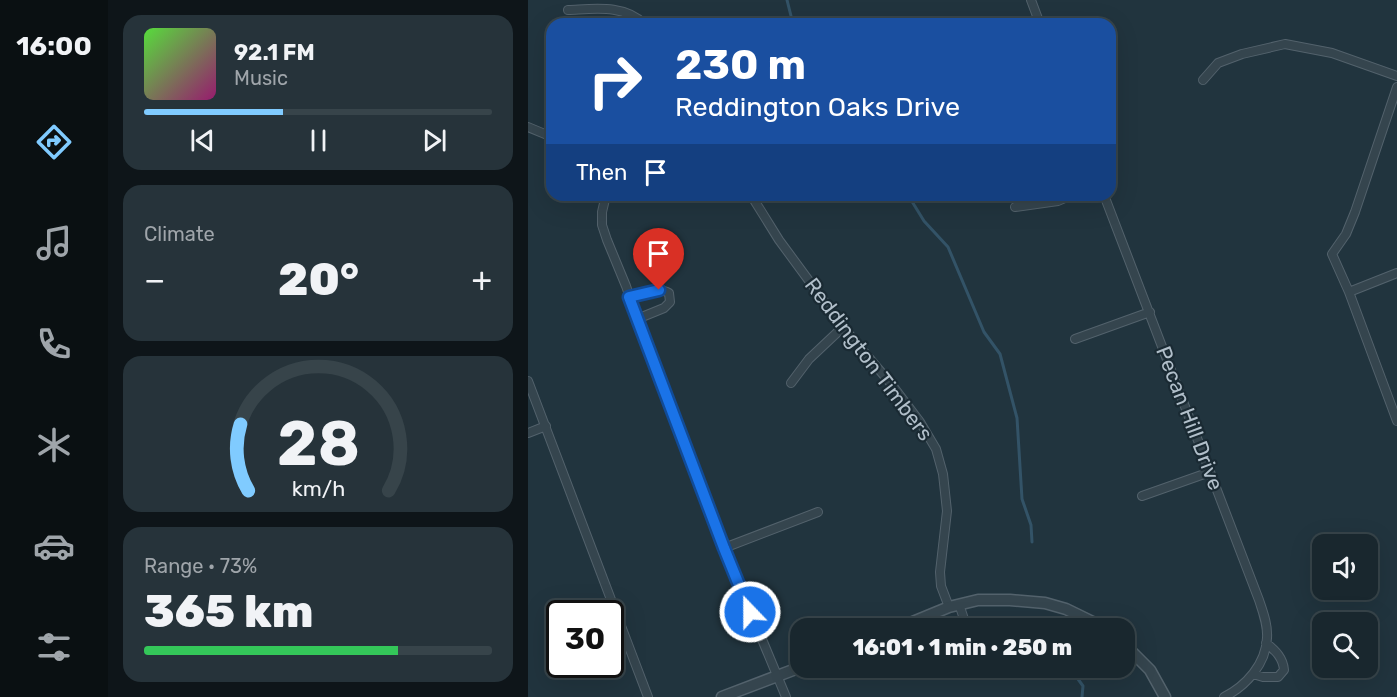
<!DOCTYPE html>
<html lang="en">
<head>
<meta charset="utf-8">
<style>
	:root { --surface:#19272e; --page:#26333a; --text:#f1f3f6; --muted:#9fa5aa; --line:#37444a; --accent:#80cbff }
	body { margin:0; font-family:Rubik,sans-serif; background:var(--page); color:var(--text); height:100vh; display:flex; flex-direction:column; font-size:22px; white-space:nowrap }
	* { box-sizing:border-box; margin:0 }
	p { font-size:20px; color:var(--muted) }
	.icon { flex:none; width:33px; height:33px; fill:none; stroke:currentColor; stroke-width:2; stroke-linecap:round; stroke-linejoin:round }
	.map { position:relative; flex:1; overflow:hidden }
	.sheet { display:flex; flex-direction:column; gap:15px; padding:15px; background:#0e1519; width:420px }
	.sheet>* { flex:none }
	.banner { position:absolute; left:18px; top:18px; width:570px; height:183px; border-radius:18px; box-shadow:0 6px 24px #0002,0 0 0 2px var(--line); background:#1a4fa0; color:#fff; overflow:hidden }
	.fabs { position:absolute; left:784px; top:534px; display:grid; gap:12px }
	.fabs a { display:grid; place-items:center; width:66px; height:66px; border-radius:12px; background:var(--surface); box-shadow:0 6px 24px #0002,0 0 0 2px var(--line); font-size:30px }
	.speed { position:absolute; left:18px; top:600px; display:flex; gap:12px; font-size:30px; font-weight:700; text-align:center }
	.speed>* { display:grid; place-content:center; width:78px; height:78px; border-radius:50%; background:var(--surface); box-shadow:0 6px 24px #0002,0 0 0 2px var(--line); line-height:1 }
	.speed .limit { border:3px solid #111; border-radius:9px; background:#fff; color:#111 }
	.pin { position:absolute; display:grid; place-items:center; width:51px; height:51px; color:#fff; margin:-62px -26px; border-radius:50% 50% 50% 0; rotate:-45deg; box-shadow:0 0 6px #0007 }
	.pin .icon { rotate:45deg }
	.me { position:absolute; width:66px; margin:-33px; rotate:338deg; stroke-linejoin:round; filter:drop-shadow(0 0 4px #0008) }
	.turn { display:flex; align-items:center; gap:21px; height:126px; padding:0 30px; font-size:27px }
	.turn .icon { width:78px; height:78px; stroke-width:2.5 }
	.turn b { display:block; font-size:42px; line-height:51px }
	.then { display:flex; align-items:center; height:57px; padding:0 30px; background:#0003; gap:12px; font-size:22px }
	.big { font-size:45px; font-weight:800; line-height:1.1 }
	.sheet .tile { flex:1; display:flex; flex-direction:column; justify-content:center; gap:9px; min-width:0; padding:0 21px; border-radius:18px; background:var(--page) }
	.sheet .dial { align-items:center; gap:0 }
	.dial svg { height:156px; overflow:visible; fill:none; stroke:var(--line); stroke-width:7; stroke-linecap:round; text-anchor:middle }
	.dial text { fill:var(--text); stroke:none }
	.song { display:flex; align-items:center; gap:18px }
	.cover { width:72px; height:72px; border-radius:9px; background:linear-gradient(135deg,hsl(110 70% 55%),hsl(320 70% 35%)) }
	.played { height:6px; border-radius:3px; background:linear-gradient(90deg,var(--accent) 40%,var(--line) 40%) }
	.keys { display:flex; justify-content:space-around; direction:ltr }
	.heat { display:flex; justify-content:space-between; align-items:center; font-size:33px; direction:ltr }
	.charge { height:9px; border-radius:4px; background:linear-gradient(90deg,#34c759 73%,var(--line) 0) }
	.trip { position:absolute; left:262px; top:618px; width:345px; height:60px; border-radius:18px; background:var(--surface); box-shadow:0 6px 24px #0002,0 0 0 2px var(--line); font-weight:800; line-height:60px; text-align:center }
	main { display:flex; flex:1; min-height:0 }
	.dock { display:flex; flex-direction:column; width:108px; justify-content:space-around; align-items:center; background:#0a1012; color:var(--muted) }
	.dock .icon { width:42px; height:42px }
	.dock .active { color:var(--accent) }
	.dock b { font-size:27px; color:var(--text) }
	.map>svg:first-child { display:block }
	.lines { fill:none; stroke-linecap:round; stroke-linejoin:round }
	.stream { stroke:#335367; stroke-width:3 }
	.minor-casing { stroke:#53626c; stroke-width:10 }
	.tertiary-casing { stroke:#53626c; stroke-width:13 }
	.minor { stroke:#35454e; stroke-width:8 }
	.tertiary { stroke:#35454e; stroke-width:10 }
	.route-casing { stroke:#114b97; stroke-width:15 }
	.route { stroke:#1a73e8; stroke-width:10 }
	.labels { text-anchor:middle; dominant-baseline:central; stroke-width:4.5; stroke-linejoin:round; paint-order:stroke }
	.street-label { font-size:21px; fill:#b1bfca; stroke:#1a2a33 }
</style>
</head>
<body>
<main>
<nav class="dock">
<b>16:00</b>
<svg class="icon active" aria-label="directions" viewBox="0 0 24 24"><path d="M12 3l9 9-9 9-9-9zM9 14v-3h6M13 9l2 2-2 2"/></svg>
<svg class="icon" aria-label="music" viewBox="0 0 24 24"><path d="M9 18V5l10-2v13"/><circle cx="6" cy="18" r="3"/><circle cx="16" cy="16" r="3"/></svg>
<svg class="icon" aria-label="phone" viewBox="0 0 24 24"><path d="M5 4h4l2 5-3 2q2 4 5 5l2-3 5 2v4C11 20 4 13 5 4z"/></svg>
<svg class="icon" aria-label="climate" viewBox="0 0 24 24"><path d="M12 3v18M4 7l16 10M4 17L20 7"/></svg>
<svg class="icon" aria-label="car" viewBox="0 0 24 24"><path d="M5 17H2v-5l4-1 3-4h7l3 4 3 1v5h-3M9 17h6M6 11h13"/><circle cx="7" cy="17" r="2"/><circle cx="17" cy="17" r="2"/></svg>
<svg class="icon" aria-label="filters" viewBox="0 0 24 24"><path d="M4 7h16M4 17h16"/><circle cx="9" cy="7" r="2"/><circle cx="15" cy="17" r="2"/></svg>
</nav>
<section class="sheet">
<div class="tile">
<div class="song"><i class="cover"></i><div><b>92.1 FM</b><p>Music</p></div></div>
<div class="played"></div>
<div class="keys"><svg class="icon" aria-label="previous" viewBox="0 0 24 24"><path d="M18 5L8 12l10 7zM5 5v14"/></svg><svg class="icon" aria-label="pause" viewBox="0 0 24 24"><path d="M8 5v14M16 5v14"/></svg><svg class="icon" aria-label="next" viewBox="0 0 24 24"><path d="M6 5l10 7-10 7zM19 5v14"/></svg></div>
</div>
<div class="tile"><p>Climate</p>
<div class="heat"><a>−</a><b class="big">20°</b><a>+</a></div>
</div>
<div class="tile dial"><svg viewBox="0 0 100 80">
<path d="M14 69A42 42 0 1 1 86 69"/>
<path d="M14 69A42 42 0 0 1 10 35" stroke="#80cbff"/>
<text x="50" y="56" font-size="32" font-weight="700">28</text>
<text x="50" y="72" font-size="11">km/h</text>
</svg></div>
<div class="tile"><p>Range · 73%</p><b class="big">365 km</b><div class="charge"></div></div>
</section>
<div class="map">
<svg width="869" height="697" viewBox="0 0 869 697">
	<rect width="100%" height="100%" fill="#21343e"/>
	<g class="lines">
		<!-- stream -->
		<path class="stream" d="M259 0 265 24
			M380 195 396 221 420 247 456 332 472 354 489 418 494 499 503 525 504 542
			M542 668 555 686 554 697"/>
		<defs>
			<path id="minor" d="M503 0 512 24
				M40 10C66 9 96 4 116 24
				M675 80 690 63 714 54 757 44 804 53 869 76
				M869 87 827 212 818 234 804 254 821 292 869 421
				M0 127 24 137
				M78 195 74 212V225L79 240 98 286 112 327 196 548 258 697
				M223 195 251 240 315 327 364 385 392 422 408 449 415 474 419 511 412 572 413 586 421 607
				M576 195 731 600C735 612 740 625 739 638 738 664 718 686 696 697
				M487 207 530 201 544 195
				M821 292 869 273
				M101 297C113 294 130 286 141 293L142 302 136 308 109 319
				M547 339 622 312
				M0 381 120 697
				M263 383 281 359 315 327
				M0 433 18 426
				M614 496 682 472
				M196 548 290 512
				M431 604 439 628
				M405 614 410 628
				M725 674 735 677H750L756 670C755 658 748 651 738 643"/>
			<path id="tertiary" d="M370 628 421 607 450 600H482L517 603 538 609 577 628
				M597 645 622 670 637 697
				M194 697 273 667"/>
		</defs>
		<!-- minor casing -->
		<use href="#minor" class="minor-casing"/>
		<!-- tertiary casing -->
		<use href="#tertiary" class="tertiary-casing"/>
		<!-- minor -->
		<use href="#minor" class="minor"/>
		<!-- tertiary -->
		<use href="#tertiary" class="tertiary"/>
	</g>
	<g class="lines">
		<defs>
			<path id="route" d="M131 290 101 297 196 548 222 612"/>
		</defs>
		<!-- route casing -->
		<use href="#route" class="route-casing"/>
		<!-- route -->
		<use href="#route" class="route"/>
	</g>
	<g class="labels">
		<!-- street labels -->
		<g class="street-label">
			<text transform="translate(341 359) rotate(53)">Reddington Timbers</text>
			<text transform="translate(662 418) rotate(69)">Pecan Hill Drive</text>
		</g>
	</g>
</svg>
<div class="fabs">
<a><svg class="icon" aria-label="sound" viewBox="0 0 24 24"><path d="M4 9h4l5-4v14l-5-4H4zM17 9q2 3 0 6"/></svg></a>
<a><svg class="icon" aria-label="search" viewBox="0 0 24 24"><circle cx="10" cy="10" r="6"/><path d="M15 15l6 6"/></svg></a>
</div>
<div class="speed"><div class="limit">30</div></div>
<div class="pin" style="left:131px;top:290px;background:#d93025"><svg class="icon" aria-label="arrive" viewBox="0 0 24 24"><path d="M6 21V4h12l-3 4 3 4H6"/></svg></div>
<svg class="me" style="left:222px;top:612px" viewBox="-20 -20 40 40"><circle r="17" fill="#1a73e8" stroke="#fff" stroke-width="3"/><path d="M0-11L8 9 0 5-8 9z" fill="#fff"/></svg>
<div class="trip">16:01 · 1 min · 250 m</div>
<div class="banner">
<div class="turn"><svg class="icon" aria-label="right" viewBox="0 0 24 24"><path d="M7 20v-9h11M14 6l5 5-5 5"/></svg><div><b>230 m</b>Reddington Oaks Drive</div></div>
<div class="then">Then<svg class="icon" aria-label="arrive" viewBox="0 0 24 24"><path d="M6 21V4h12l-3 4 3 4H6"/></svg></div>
</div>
</div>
</main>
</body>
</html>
